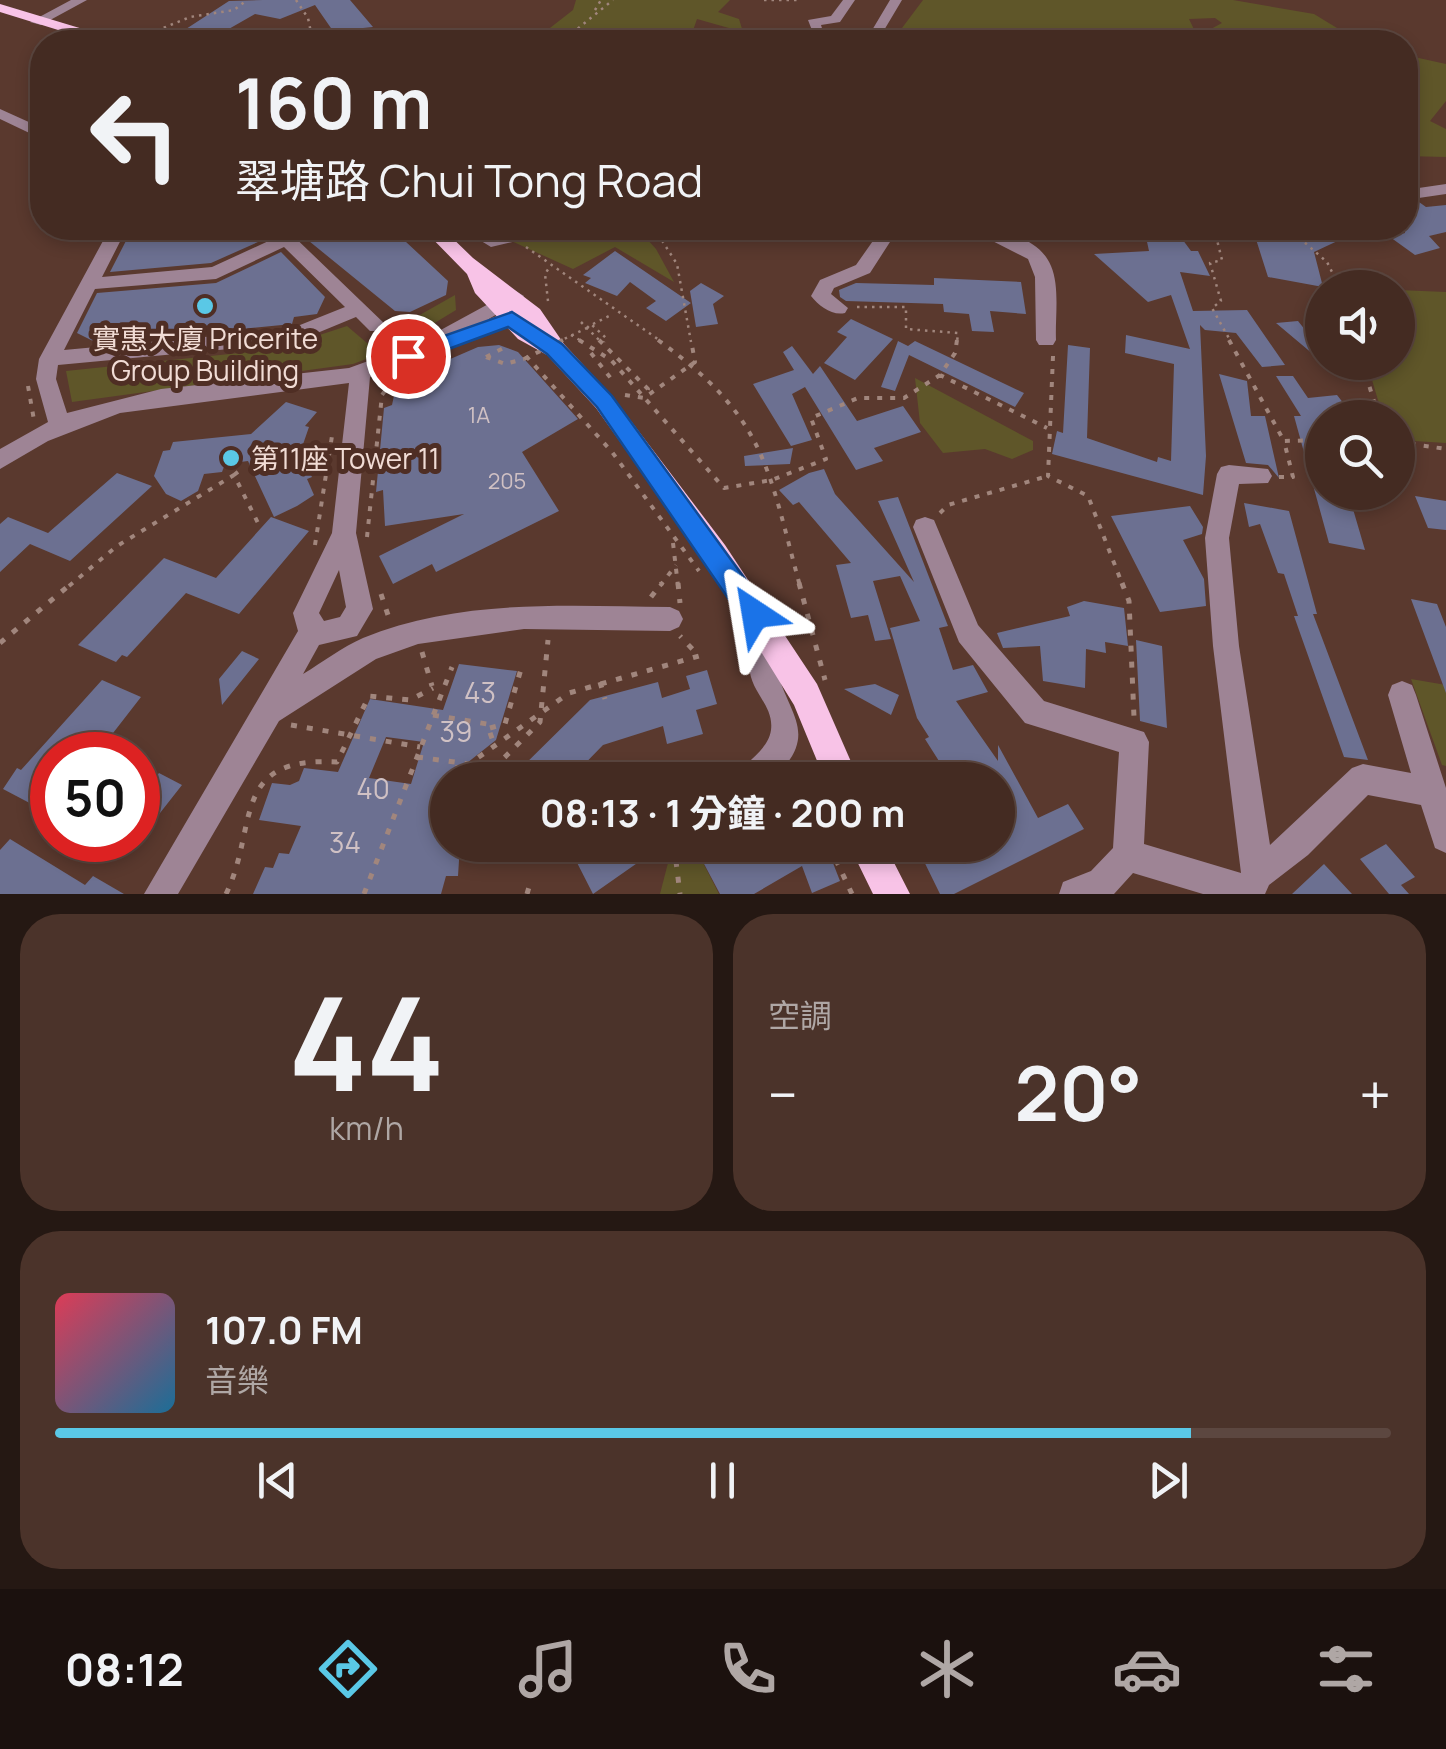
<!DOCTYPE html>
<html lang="zh-TW">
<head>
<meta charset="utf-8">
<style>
	:root { --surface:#442b22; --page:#4b332a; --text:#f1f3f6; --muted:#afa7a5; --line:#5c4740; --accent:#5ac8e6 }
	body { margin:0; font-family:Manrope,"Noto Sans TC",sans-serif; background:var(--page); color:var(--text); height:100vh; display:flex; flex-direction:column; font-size:38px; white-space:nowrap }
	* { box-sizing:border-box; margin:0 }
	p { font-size:32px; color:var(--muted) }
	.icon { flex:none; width:55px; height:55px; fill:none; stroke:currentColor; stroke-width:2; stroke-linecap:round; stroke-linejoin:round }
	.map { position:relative; height:894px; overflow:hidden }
	.panel { display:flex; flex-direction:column; gap:20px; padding:20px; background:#251813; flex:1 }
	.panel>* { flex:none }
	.hud { position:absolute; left:30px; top:30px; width:1388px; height:210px; border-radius:40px; box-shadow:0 5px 15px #0003,0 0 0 2px var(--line); background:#442b22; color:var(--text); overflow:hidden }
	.fabs { position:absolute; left:1305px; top:270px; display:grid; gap:20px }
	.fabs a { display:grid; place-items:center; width:110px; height:110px; border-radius:50%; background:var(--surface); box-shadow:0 5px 15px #0003,0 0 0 2px var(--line); font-size:50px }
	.speed { position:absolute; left:30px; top:732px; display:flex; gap:20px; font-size:50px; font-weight:700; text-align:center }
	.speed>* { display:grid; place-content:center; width:130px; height:130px; border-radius:50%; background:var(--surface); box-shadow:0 5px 15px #0003,0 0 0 2px var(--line); line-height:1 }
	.speed .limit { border:15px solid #d22; background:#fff; color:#111 }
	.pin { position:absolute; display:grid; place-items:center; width:85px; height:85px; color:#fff; margin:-42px; border:5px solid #fff; border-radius:50%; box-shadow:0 2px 10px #0007 }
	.me { position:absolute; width:110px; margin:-55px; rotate:327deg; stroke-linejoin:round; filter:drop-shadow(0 0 8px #0008) }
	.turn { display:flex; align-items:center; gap:35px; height:210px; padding:0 40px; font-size:45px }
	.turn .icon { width:130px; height:130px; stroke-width:2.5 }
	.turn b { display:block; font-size:70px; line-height:85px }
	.big { font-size:75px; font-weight:700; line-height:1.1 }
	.panel .card { flex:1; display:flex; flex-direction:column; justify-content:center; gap:15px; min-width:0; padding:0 35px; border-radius:40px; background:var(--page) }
	.panel .dial { align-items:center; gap:0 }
	.dial b { font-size:130px; line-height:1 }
	.song { display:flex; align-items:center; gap:30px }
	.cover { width:120px; height:120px; border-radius:15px; background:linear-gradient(135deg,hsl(350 70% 55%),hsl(200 70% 35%)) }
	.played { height:10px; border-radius:5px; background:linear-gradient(90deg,var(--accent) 85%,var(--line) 85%) }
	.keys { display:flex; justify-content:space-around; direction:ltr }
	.heat { display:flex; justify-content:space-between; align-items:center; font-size:55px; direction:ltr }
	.panel .tiles { flex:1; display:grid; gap:20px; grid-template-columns:1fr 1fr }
	.card:last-child { grid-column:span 2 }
	.trip { position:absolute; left:430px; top:762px; width:585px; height:100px; border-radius:50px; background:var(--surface); box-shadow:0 5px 15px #0003,0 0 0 2px var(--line); font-weight:700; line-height:100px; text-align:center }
	.tabs { display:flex; height:160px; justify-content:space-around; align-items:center; background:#1b110e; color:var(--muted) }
	.tabs .icon { width:70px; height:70px }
	.tabs .selected { color:var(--accent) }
	.tabs b { font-size:45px; color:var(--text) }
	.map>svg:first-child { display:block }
	.green { fill:#5f5629 }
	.building { fill:#6c7091; fill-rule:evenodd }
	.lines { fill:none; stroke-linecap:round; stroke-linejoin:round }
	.path-far2 { stroke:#a1867d; stroke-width:2.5; stroke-dasharray:2.5 5; stroke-linecap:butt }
	.path-far1 { stroke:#a1867d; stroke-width:4; stroke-dasharray:5 8; stroke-linecap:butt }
	.path { stroke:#a1867d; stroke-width:5; stroke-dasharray:6 10; stroke-linecap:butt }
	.minor { fill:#9e8495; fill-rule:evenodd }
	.major { fill:#f8c3e7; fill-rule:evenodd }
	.path-bridge-far1 { stroke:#a1867d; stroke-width:2.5; stroke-dasharray:2.5 5; stroke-linecap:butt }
	.path-bridge { stroke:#a1867d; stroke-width:4; stroke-dasharray:5 8; stroke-linecap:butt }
	.route { fill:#1a73e8; stroke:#114b97; stroke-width:2.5 }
	.poi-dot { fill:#5ac8e6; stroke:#4f2e24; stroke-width:4 }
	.labels { text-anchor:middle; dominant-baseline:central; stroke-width:10; stroke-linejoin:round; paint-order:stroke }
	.number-label { font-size:22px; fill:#d0c1c4 }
	.poi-label { font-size:28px; fill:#f1dcd5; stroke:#4f2e24 }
	.near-number-label { font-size:28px; fill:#d0c1c4 }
</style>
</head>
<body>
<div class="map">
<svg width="1446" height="894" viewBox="0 0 1446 894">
	<rect width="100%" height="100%" fill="#5a392e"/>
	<!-- green -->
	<path class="green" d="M576 0H730L718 12 739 19 743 32 697 19 689 42H532L573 10Z
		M923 0H1233L1314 14 1360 42 1228 41 1236 35 1209 30 1222 23 1215 18 1189 19 1200 42H993L985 33 899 32Z
		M1405 55 1446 64V101L1430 121 1446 129V157L1405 156Z
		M518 228H637L656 249 674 282 615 247 573 269 496 234Z
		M1398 290 1446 292V443L1398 440V418L1383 417 1367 363 1398 362Z
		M455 295 456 310 405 341 395 329Z
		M347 326 380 354 353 364 72 402 66 371 277 349Z
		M915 378 1033 441V450L1012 459 985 449 943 453 920 423Z
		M1411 679 1446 685V766L1442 765Z
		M683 845H694L719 894H660L669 859Z"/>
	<!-- building -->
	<path class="building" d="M263 0H350L373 27 333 31 315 5 280 19 255 14 206 42H166L229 1Z
		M1419 202 1426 207 1446 205V232L1429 236 1440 248 1415 255 1390 237 1405 233V204Z
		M144 228H257L267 238 211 263 110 272 129 235Z
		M293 228H391L448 281 446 295 410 312 395 311Z
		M1144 228H1174L1191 251H1198L1210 276 1180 272 1193 311 1247 310 1285 365 1262 367 1236 333 1205 330 1200 325 1206 456 1203 495 1052 454 1057 431 1063 433 1068 345 1090 348 1087 438 1157 462 1158 457 1171 461 1174 364 1125 353 1126 335 1190 349 1171 295 1148 302 1094 254 1149 251Z
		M1314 228 1363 229 1314 252 1323 287 1268 277 1254 233 1291 237Z
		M615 251 691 303 666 321 646 308 656 301 630 282 617 296 585 283 591 278 583 275Z
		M281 252 325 297 317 314 294 317 292 324 97 343 77 333 97 293 216 283Z
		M934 278 1021 282 1026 314 990 311 994 332 972 331 969 314 944 312 943 304 846 301 840 297 839 290 856 283 934 285Z
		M701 283 724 296 713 304 718 324 696 327 690 291Z
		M851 319 893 339 855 380 824 363 847 337 837 332Z
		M1298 321 1322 351 1320 360 1276 323Z
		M898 341 908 346 915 341 1024 393 1015 407 909 355 895 391 881 387Z
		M499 345 518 352 578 419 522 452 559 511 436 572 432 564 393 584 379 556 464 514 385 526 383 490 376 492 384 408 392 405 395 391 411 376 478 347Z
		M792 346 813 374 820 366 857 421 903 406 921 432 874 448 883 461 856 470 805 387 792 394 812 440 791 446 753 384 794 370 783 352Z
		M1219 374 1247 381 1251 416H1265L1279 478 1268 465 1246 463Z
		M1276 376H1293L1308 398 1337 395 1355 418H1322V492H1348L1365 550 1329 543 1294 416H1301Z
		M286 402 317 412 305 426 309 427 300 453 312 477 307 479 314 495 297 506 274 517 248 461 225 464 222 472 204 474 198 491 181 501 166 494 154 476 163 451 170 450 173 442 251 434Z
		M793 448 790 464 745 466 744 456Z
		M824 469 835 494 914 582 878 501 898 497 948 626 939 628 953 670 973 665 988 692 956 701 998 761V745L1038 818 1068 804 1084 829 954 894H940L916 845H998V780H951L925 739 929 737 917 718 890 628 920 621 900 576 873 581 891 639 875 641 868 615 851 618 836 565 851 563 799 502 793 505 779 490 809 473Z
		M117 473 152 486 70 561 30 544 0 572V524L8 517 48 533Z
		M1415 496 1446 501V530L1428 528Z
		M1244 503 1289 511 1317 614H1313L1368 760 1344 757 1294 616H1298L1284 574 1278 573 1260 524 1249 527Z
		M1190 506 1203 527 1202 534 1183 540 1204 579 1206 606 1160 612 1111 516Z
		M271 517 309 531 239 614 186 593 127 657 122 655 116 662 78 645 164 558 216 578Z
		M1411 599 1437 604 1446 627V693Z
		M1084 601 1124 608 1128 646 1105 642 1106 653 1086 649 1085 688 1043 681 1040 646 1003 648 997 633 1070 616 1067 607Z
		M1136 640 1162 646 1167 728 1140 721Z
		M242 651 259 659 222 705 219 679Z
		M459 664 517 671 496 740 467 763 478 780H448V812L441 833 448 834V845H460L458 876H446L441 894H253L265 867 273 868 279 853 289 854 301 826 259 820 272 783 290 785 299 781 304 768 338 772 370 699 443 710ZM386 737 424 742 411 784 369 778Z
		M707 670 717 704 696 710 703 734 667 744 663 726 603 745 569 780H509L590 700 658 682 662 698 690 689 686 676Z
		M102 680 141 697 96 755H52V795L41 809 3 789 17 768 21 770Z
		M875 684 899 695 891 715 844 689Z
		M138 770 154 779 159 773 182 785 138 841Z
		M10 839 85 885 93 876 124 894H0V850Z
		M1386 844 1415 877 1401 885 1409 894H1389L1360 859Z
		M568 845H663L593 894Z
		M694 845H826L840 881 812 893 802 866 754 894H720Z
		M1324 864 1352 894H1292Z"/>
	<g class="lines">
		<!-- path-far2 -->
		<path class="path-far2" d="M296 0 308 18 313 42
			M764 0H800
			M595 10 601 0
			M725 29 748 41 805 36
			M129 42 190 17 234 10 247 0
			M580 42 576 30 613 0
			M654 228 677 264 691 342
			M1214 228 1222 260 1210 263 1221 301 1212 308 1231 342
			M1288 228 1327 262 1340 288
			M661 236 801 228 822 236 838 228
			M526 247 662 342
			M548 301 545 274 549 268
			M857 307H906V329L958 333 957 342
			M581 322 601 342
			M593 324 611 315
			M587 328 591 324 606 338 604 342
			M571 335 583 342"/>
		<!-- path-far1 -->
		<path class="path-far1" d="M579 340 611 360 724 488 772 480 826 459 811 418 858 398H904L940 375
			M599 340 648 389 646 394
			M658 340C766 418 767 465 800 586
			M957 340 955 353 940 375 1047 428
			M1229 340 1284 441
			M591 353 613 381
			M526 356 612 452 699 571
			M1053 356 1048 476 1088 496 1123 586
			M486 357 505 364 524 359
			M486 357 509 345
			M1362 362 1379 418
			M28 386 34 420
			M625 395 644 398 695 362 691 340
			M1398 442 1446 449
			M234 475 243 468
			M1279 477H1293L1284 441 1322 440
			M940 513 948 505 1048 476
			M367 537 382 395 393 380
			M673 543 678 586
			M315 545 332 436
			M69 586 117 546 234 475 259 525
			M660 586 676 565"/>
		<!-- path -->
		<path class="path" d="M678 583 680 603
			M799 583 825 680
			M1122 583 1129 601 1134 717
			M381 594 389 618
			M651 597 662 583
			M0 643 72 583
			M422 652 432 686
			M600 682 605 699
			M433 715 487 724 495 747
			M291 725 420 747
			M490 728 505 724 521 669
			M417 757 469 764 569 693 699 656 680 636
			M798 763 804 774 811 770
			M458 765V780
			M482 780 540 722 548 640
			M674 845 680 894
			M829 845 852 894
			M226 894C259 826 229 756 337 762L369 696 410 700 433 688
			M364 894 452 667
			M527 894 531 880"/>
		<!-- minor -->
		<path class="minor" d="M71 0H87L41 25 30 22Z
			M843 0H855L840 22 821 25 825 38H815L808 20 831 16Z
			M890 0H902L877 42H865Z
			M943 34 979 42H889L896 38Z
			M0 109 42 128V139L0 119Z
			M1446 184V194L1405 200V190Z
			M110 228H127L102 277 212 267 275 238 267 228H285L387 326 384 331H370L356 317 293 343 58 365 56 379 67 413 161 389 349 368 434 337 437 332 514 290 524 296 521 300 487 320 528 303 538 310 501 330 370 377 356 533 373 609 357 636 319 645 303 674C323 662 342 647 363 638 460 598 568 606 670 607L679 611 683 619 679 627 670 631 524 629 418 644 376 659 279 721 178 894H144L298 631 293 613 332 533 349 383 120 413 48 441 0 469V449L48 422 36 379 39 359ZM284 247 345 307 290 329 64 350 95 289 216 279ZM339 570 346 607 340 617 324 621 319 613Z
			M460 228H481L494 235 515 231 524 236 521 240 491 247Z
			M882 228H899L870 273 834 288 831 294 848 308 845 313C832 316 819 306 811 296L820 280 856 265Z
			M967 228C996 228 1039 236 1051 266 1060 287 1055 318 1056 340L1053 345H1039L1036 340 1035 277 1028 259Z
			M1229 465 1268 469 1272 476 1268 483 1239 484 1229 538 1239 646 1270 845 1352 768 1363 764 1411 773 1388 695 1392 685 1402 681 1412 685 1416 695 1446 788V853L1435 848 1421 805 1368 795 1308 855 1269 885 1265 894H1203L1133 873 1114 894H1059L1063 882 1091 871 1113 848 1119 752 1025 723 959 642 913 527 916 520 925 517 934 520 978 625 1044 701 1144 732 1149 742 1144 844 1241 873 1213 646 1205 538 1217 474 1221 467Z
			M775 631 785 635 788 644 777 658 776 668C789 717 821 734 772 780H735C743 761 768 752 771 730 775 698 735 687 755 642Z"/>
		<!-- major -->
		<path class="major" d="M0 4 116 39 118 42H97L0 12Z
			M422 228H442L473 258 540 309 564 344 612 396 725 545 817 684 859 780H825L794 705 705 561 596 408 547 355 518 339 475 293 467 274Z
			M849 845H885L910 894H873Z"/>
		<!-- path-bridge-far1 -->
		<path class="path-bridge-far1" d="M558 342 587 328"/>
		<!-- path-bridge -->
		<path class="path-bridge" d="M524 359 563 340"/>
	</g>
	<!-- route -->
	<path class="route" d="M512 312 562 344 612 396 764 605 768 614 764 623 755 626 745 623 597 407 547 354 508 327 408 364 398 356 401 351Z"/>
	<!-- markers -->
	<g class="poi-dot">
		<circle cx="205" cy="306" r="10"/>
		<circle cx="231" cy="458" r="10"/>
	</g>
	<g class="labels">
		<!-- number labels -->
		<g class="number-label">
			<text x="479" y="415">1A</text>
			<text x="507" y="481">205</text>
		</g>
		<!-- poi labels -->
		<g class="poi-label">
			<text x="205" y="338">實惠大廈 Pricerite<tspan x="205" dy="32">Group Building</tspan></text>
			<text x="251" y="458" text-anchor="start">第11座 Tower 11</text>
		</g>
		<!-- near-number labels -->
		<g class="near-number-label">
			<text x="480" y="692">43</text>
			<text x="456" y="731">39</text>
			<text x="373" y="788">40</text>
			<text x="345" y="842">34</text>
		</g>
	</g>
</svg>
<div class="fabs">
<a><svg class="icon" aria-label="sound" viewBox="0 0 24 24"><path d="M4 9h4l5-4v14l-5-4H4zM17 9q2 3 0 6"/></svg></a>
<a><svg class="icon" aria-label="search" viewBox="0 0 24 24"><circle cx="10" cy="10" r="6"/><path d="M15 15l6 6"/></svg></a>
</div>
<div class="speed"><div class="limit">50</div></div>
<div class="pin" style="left:408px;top:356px;background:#d93025"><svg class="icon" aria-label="arrive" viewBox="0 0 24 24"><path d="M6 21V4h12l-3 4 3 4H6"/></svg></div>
<svg class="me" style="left:755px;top:614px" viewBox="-20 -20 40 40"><path d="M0-17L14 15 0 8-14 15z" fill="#1a73e8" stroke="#fff" stroke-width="4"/></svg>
<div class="trip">08:13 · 1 分鐘 · 200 m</div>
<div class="hud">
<div class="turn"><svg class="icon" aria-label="left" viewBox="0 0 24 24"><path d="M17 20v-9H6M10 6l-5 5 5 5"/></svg><div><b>160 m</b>翠塘路 Chui Tong Road</div></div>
</div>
</div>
<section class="panel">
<div class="tiles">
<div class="card dial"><b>44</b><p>km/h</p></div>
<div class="card"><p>空調</p>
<div class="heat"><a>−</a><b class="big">20°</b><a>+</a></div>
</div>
<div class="card">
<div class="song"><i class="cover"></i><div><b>107.0 FM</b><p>音樂</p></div></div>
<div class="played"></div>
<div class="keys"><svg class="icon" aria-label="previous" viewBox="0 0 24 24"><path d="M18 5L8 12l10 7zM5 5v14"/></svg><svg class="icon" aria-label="pause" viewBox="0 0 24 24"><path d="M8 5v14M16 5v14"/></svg><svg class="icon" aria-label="next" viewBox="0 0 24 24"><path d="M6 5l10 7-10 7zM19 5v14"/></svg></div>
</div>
</div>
</section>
<nav class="tabs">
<b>08:12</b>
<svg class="icon selected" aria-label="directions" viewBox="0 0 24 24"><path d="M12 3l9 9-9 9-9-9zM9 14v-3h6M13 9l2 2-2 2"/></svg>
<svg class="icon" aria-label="music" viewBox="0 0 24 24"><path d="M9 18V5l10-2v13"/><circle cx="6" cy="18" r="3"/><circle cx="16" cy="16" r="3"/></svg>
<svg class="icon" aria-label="phone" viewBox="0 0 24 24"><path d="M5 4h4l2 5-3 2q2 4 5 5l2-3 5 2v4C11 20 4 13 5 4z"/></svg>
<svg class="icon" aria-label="climate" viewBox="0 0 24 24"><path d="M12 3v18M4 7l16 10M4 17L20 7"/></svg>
<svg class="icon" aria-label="car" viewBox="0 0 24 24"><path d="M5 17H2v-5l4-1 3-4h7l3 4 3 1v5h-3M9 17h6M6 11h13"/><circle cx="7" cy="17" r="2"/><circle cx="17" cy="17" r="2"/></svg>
<svg class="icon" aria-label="filters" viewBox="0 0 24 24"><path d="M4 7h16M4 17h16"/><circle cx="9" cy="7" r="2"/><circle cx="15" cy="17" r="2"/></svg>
</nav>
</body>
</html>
